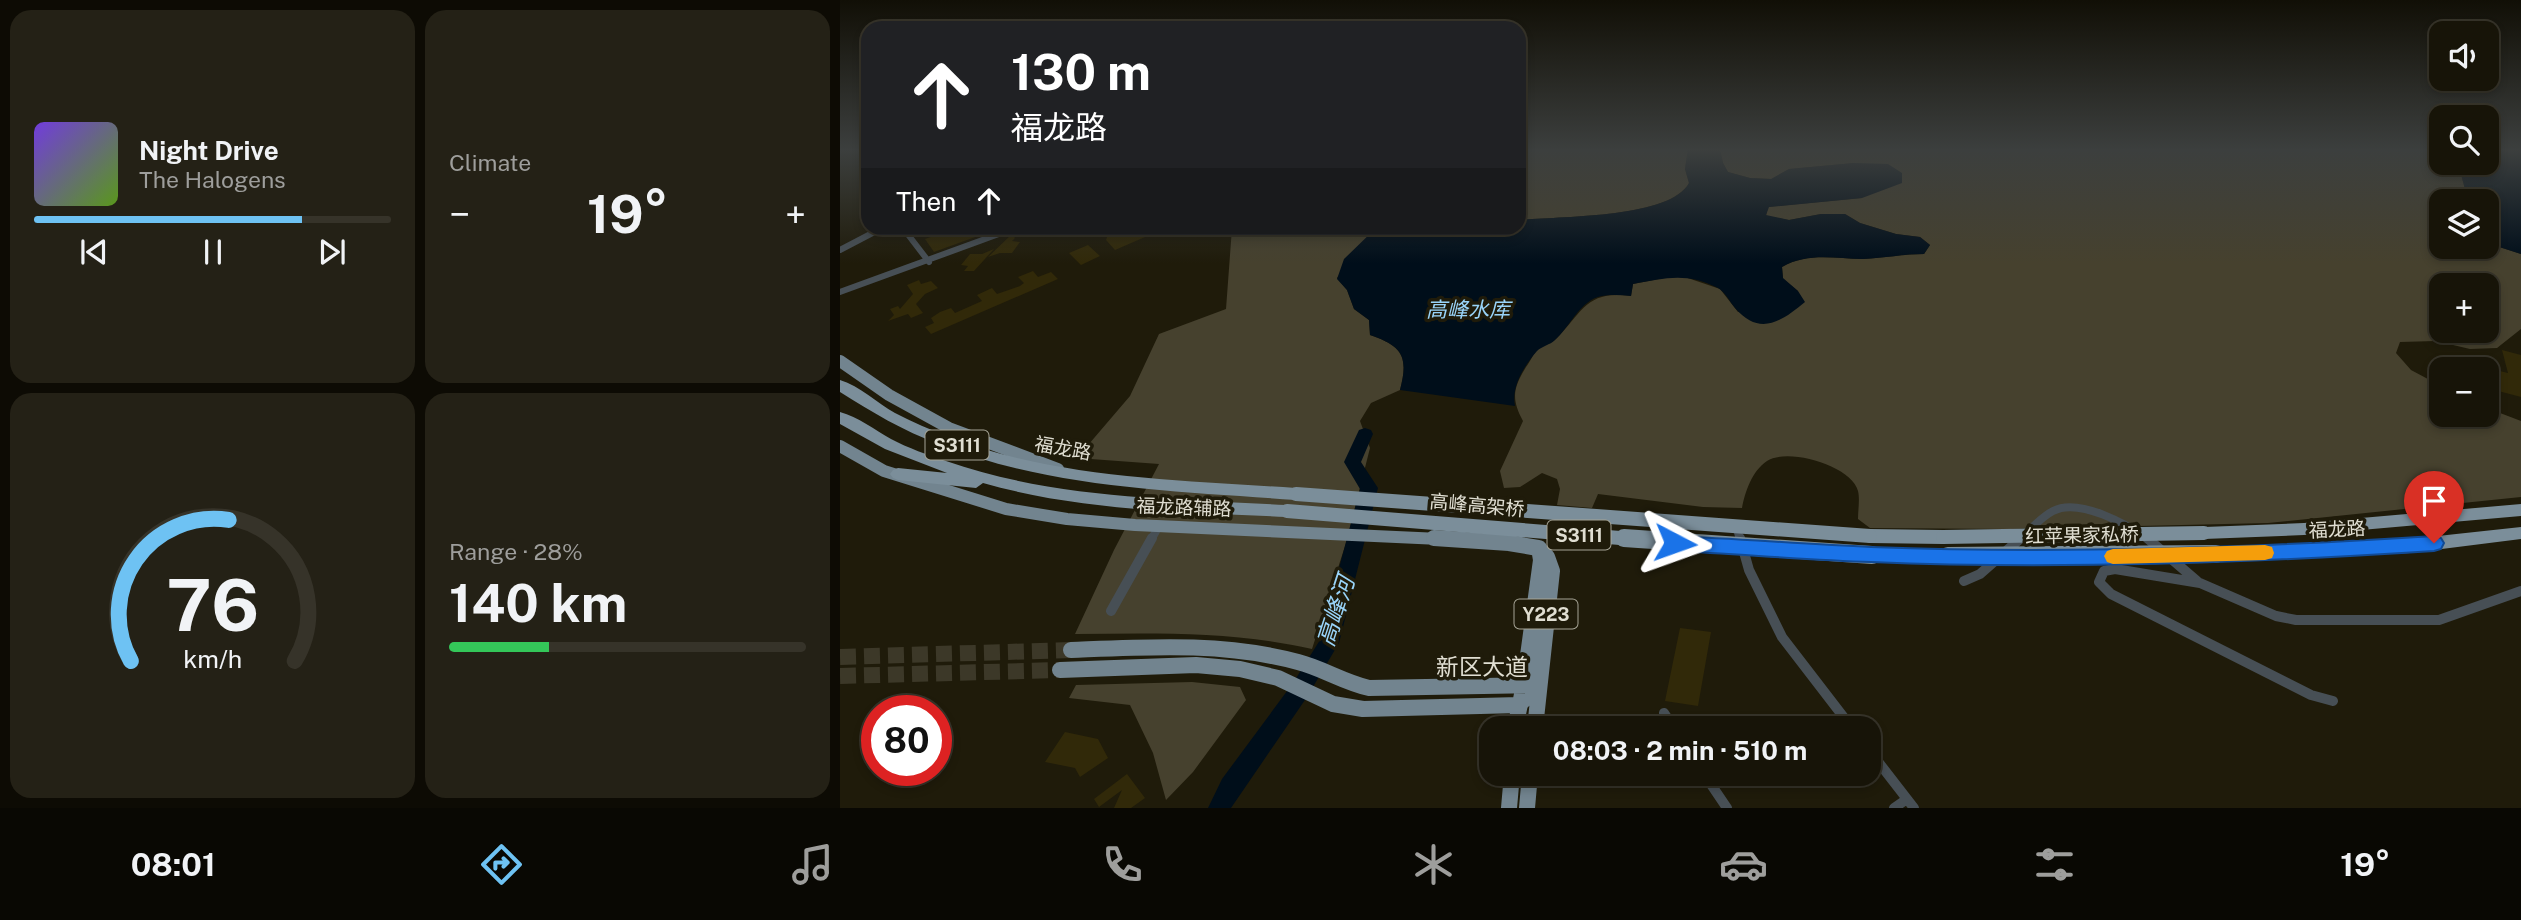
<!DOCTYPE html>
<html lang="en">
<head>
<meta charset="utf-8">
<style>
	:root { --surface:#171408; --page:#242116; --text:#f1f3f6; --muted:#9e9e9c; --line:#363329; --accent:#6ec2f3 }
	body { margin:0; font-family:"Public Sans","Noto Sans SC",sans-serif; background:var(--page); color:var(--text); height:100vh; display:flex; flex-direction:column; font-size:26px; white-space:nowrap }
	* { box-sizing:border-box; margin:0 }
	p { font-size:23px; color:var(--muted) }
	.icon { flex:none; width:38px; height:38px; fill:none; stroke:currentColor; stroke-width:2; stroke-linecap:round; stroke-linejoin:round }
	.map { position:relative; flex:1; overflow:hidden }
	.drawer { display:flex; flex-direction:column; gap:10px; padding:10px; background:#0d0b04; width:840px }
	.drawer>* { flex:none }
	.guide { position:absolute; left:21px; top:21px; width:665px; height:214px; border-radius:21px; box-shadow:0 4px 10px #0003,0 0 0 2px var(--line); background:#202124; color:#fff; overflow:hidden }
	.tools { position:absolute; left:1589px; top:21px; display:grid; gap:14px }
	.tools a { display:grid; place-items:center; width:70px; height:70px; border-radius:14px; background:var(--surface); box-shadow:0 4px 10px #0003,0 0 0 2px var(--line); font-size:35px }
	.speed { position:absolute; left:21px; top:695px; display:flex; gap:14px; font-size:35px; font-weight:700; text-align:center }
	.speed>* { display:grid; place-content:center; width:91px; height:91px; border-radius:50%; background:var(--surface); box-shadow:0 4px 10px #0003,0 0 0 2px var(--line); line-height:1 }
	.speed .limit { border:10px solid #d22; background:#fff; color:#111 }
	.pin { position:absolute; display:grid; place-items:center; width:60px; height:60px; color:#fff; margin:-72px -30px; border-radius:50% 50% 50% 0; rotate:-45deg; box-shadow:0 0 7px #0007 }
	.pin .icon { rotate:45deg }
	.me { position:absolute; width:77px; margin:-38px; rotate:94deg; stroke-linejoin:round; filter:drop-shadow(0 0 5px #0008) }
	.turn { display:flex; align-items:center; gap:24px; height:147px; padding:0 35px; font-size:32px }
	.turn .icon { width:91px; height:91px; stroke-width:2.5 }
	.turn b { display:block; font-size:49px; line-height:60px }
	.then { display:flex; align-items:center; height:66px; padding:0 35px; background:#0003; gap:14px; font-size:26px }
	.big { font-size:52px; font-weight:700; line-height:1.1 }
	.drawer .card { flex:1; display:flex; flex-direction:column; justify-content:center; gap:10px; min-width:0; padding:0 24px; border-radius:21px; background:var(--page) }
	.drawer .dial { align-items:center; gap:0 }
	.dial svg { height:182px; overflow:visible; fill:none; stroke:var(--line); stroke-width:7; stroke-linecap:round; text-anchor:middle }
	.dial text { fill:var(--text); stroke:none }
	.song { display:flex; align-items:center; gap:21px }
	.cover { width:84px; height:84px; border-radius:10px; background:linear-gradient(135deg,hsl(260 70% 55%),hsl(90 70% 35%)) }
	.played { height:7px; border-radius:4px; background:linear-gradient(90deg,var(--accent) 75%,var(--line) 75%) }
	.keys { display:flex; justify-content:space-around; direction:ltr }
	.heat { display:flex; justify-content:space-between; align-items:center; font-size:38px; direction:ltr }
	.charge { height:10px; border-radius:5px; background:linear-gradient(90deg,#34c759 28%,var(--line) 0) }
	.drawer .tiles { flex:1; display:grid; gap:10px; grid-template-columns:repeat(2,1fr) }
	.trip { position:absolute; left:639px; top:716px; width:402px; height:70px; border-radius:21px; background:var(--surface); box-shadow:0 4px 10px #0003,0 0 0 2px var(--line); font-weight:700; line-height:70px; text-align:center }
	.menu { display:flex; height:112px; justify-content:space-around; align-items:center; background:#090803; color:var(--muted) }
	.menu .icon { width:49px; height:49px }
	.menu .selected { color:var(--accent) }
	.menu b { font-size:32px; color:var(--text) }
	main { display:flex; flex:1; min-height:0 }
	.map>svg:first-child { display:block }
	.green { fill:#46412e; fill-rule:evenodd }
	.water { fill:#000e1a }
	.lines { fill:none; stroke-linecap:round; stroke-linejoin:round }
	.river { fill:#000e1a; fill-rule:evenodd }
	.building { fill:#312909 }
	.primary-tunnel { stroke:#3c3828; stroke-width:16; stroke-dasharray:16 8; stroke-linecap:butt }
	.minor-far2 { stroke:#474f55; stroke-width:6 }
	.minor-far1 { stroke:#474f55; stroke-width:8 }
	.minor { stroke:#474f55; stroke-width:10 }
	.primary-far1 { stroke:#72848f; stroke-width:12 }
	.primary { stroke:#72848f; stroke-width:16 }
	.trunk { fill:#7b8e9a; fill-rule:evenodd }
	.trunk-bridge-far1 { stroke:#7b8e9a; stroke-width:14 }
	.trunk-bridge { stroke:#7b8e9a; stroke-width:18 }
	.route { fill:#1a73e8; stroke:#114b97; stroke-width:2 }
	.slow { fill:#f59e0b }
	.labels { text-anchor:middle; dominant-baseline:central; stroke-width:7; stroke-linejoin:round; paint-order:stroke }
	.shield { fill:#1f1b0a; stroke:#a6a496; stroke-width:2 }
	.shield-label { font-size:18px; font-weight:bold; fill:#e0ded2 }
	.street-label { font-size:19px; fill:#e0ded2; stroke:#1f1b0a }
	.water-label { font-size:21px; font-style:italic; fill:#99d4f9; stroke:#1f1b0a }
	.near-street-label { font-size:23px; fill:#e0ded2; stroke:#1f1b0a }
	.near-water-label { font-size:24px; font-style:italic; fill:#99d4f9; stroke:#1f1b0a }
</style>
</head>
<body>
<main>
<section class="drawer">
<div class="tiles">
<div class="card">
<div class="song"><i class="cover"></i><div><b>Night Drive</b><p>The Halogens</p></div></div>
<div class="played"></div>
<div class="keys"><svg class="icon" aria-label="previous" viewBox="0 0 24 24"><path d="M18 5L8 12l10 7zM5 5v14"/></svg><svg class="icon" aria-label="pause" viewBox="0 0 24 24"><path d="M8 5v14M16 5v14"/></svg><svg class="icon" aria-label="next" viewBox="0 0 24 24"><path d="M6 5l10 7-10 7zM19 5v14"/></svg></div>
</div>
<div class="card"><p>Climate</p>
<div class="heat"><a>−</a><b class="big">19°</b><a>+</a></div>
</div>
<div class="card dial"><svg viewBox="0 0 100 80">
<path d="M14 69A42 42 0 1 1 86 69"/>
<path d="M14 69A42 42 0 0 1 57 7" stroke="#6ec2f3"/>
<text x="50" y="56" font-size="32" font-weight="700">76</text>
<text x="50" y="72" font-size="11">km/h</text>
</svg></div>
<div class="card"><p>Range · 28%</p><b class="big">140 km</b><div class="charge"></div></div>
</div>
</section>
<div class="map">
<svg width="1681" height="808" viewBox="0 0 1681 808">
	<rect width="100%" height="100%" fill="#1f1b0a"/>
	<!-- green -->
	<path class="green" d="M679 149H848L845 169 849 183C829 219 718 216 679 220Z
		M880 149H1601V163H1618L1625 189 1615 201H1601V247H1647V243L1681 254V329L1657 348 1630 349 1596 341 1560 342 1556 353 1571 370 1601 386V415H1647V408L1681 421V497L1428 523 1169 529 1030 528 1018 519C1018 510 1020 499 1018 491 1012 466 948 447 927 461 912 471 905 492 902 508L863 507 758 494 752 508 717 505 720 489 717 479 702 473 680 487 664 488 660 471 683 421C671 399 673 388 686 367 690 362 693 354 698 349 704 345 712 343 717 338 743 311 747 290 791 296L793 284 839 275 880 289 898 312 958 291 943 279 942 267C968 252 994 259 1023 259 1043 258 1064 254 1084 254L1090 245 1080 237 1056 234 1020 223 1005 214H981L949 220 926 216 928 207 1022 198 1014 163 949 169 932 179 910 178 888 172 883 163ZM1601 285H1647V331H1601Z
		M392 228H536L497 278 507 290 514 309 529 320 530 335C562 346 569 356 560 390L531 403 520 421 530 448 506 543 472 649C393 631 316 633 235 634L274 550 319 464 237 458 290 396 319 334 386 309Z
		M352 682 400 687 406 700 353 772 326 800 313 753 290 705 229 698 236 685Z"/>
	<!-- water -->
	<path class="water" d="M848 149H880L883 163 888 172 910 178 931 179 949 169 1014 163 1048 164 1062 173V183L1022 198 929 207 926 215 949 220 981 214H1005L1020 223 1056 234 1080 237 1090 245 1084 254C1064 254 1044 258 1023 259 995 259 969 252 942 267L943 278 958 291 965 302C942 321 920 337 895 308 890 302 885 292 878 288 847 272 825 278 793 284L791 296C780 295 768 294 758 297 739 303 729 328 715 340 710 345 702 346 697 351 684 366 671 387 675 406L560 390C569 356 562 346 530 335L529 320 514 309 507 290 497 279 504 259 536 228H679V220C717 216 830 219 849 183L845 169Z
		M1647 149H1681V254L1647 243V201H1615L1625 189 1618 163H1647Z"/>
	<g class="lines">
		<!-- river -->
		<path class="river" d="M525 428 531 430 533 434 521 462 538 488 499 643 467 697 391 808H368L382 779 453 683 480 640 520 489 504 462 519 430Z"/>
	</g>
	<!-- building -->
	<path class="building" d="M116 228H160L94 252 85 239Z
		M296 228H326L275 250 266 240 267 237Z
		M172 234 175 238 172 241 180 242 172 253H160L148 257Z
		M248 245 260 256 241 265 229 253Z
		M154 249 134 271H124L128 266 121 265 130 254H142Z
		M193 271 198 277 211 272 218 279 91 334 85 327 94 323 91 318 100 312 111 308 115 313 142 301 137 295 152 288 157 294 180 286 184 283 178 277Z
		M79 280 81 284 91 281 98 288 85 294 76 304 83 313 71 318 68 314 65 315 48 321 54 315 50 309 58 306 60 309 73 294 67 285Z
		M1662 350 1681 355V397L1647 388V368L1668 373Z
		M840 628 871 632 858 706 825 701Z
		M225 732 258 739 268 758 240 777 235 768 205 762Z
		M287 774 305 798 291 808H274L282 790 259 807 254 799Z"/>
	<g class="lines">
		<!-- primary-tunnel -->
		<path class="primary-tunnel" d="M0 657 231 650
			M0 676 220 670"/>
		<!-- minor-far2 -->
		<path class="minor-far2" d="M63 228 89 262
			M0 250 42 228
			M0 292 167 231"/>
		<!-- minor-far1 -->
		<path class="minor-far1" d="M896 525 900 540
			M311 540 319 526
			M1179 540C1189 531 1201 517 1213 511 1239 497 1288 525 1310 540"/>
		<!-- minor -->
		<path class="minor" d="M900 538 909 570 942 637 1012 728
			M1307 538 1357 581
			M1124 581 1140 574 1181 538
			M271 611 312 538
			M1493 701 1471 695 1271 594 1259 582 1264 571 1275 569 1360 583 1436 616 1456 620H1599L1681 591
			M824 713 834 728
			M1029 750 1074 808
			M864 774 887 808
			M1054 808 1067 799"/>
		<!-- primary-far1 -->
		<path class="primary-far1" d="M0 361 49 395 109 428 218 469
			M0 446 44 471 166 509 227 519 295 525 622 540"/>
		<!-- primary -->
		<path class="primary" d="M594 538 669 543 698 548
			M231 650C307 647 384 642 458 662 482 668 503 682 529 688L698 685
			M220 670 356 665 400 669 438 678 493 704 523 709 679 705 698 685
			M675 728 684 685 701 560 699 548
			M695 728 712 571 707 557 698 548
			M669 808 672 774
			M687 808 690 774"/>
		<!-- trunk -->
		<path class="trunk" d="M0 380C20 386 37 403 55 413 72 422 91 430 109 437 217 479 341 480 456 488L461 490 464 494 461 498 456 500C337 491 211 489 99 444 63 431 32 412 0 392Z
			M0 412C18 417 35 430 51 439 68 448 88 455 106 461 214 499 334 499 447 505L452 507 455 511 452 515 447 517C346 512 241 511 143 483L136 488 58 480 53 478 50 474 53 470 58 468 107 473 45 449 0 424Z
			M1681 504V516L1464 535 1364 539 1358 538 1356 533 1358 528 1364 527 1464 523Z
			M1681 527V539L1570 553 1376 561 1370 559 1368 554 1370 549 1376 547 1570 539Z
			M1030 529 1103 530 1109 532 1111 537 1109 542 1103 544 1030 543 1024 541 1022 536 1024 531Z
			M1032 548 1108 549 1114 551 1116 556 1114 561 1108 563 1032 562 1026 560 1024 555 1026 550Z"/>
		<!-- trunk-bridge-far1 -->
		<path class="trunk-bridge-far1" d="M456 494 1030 536
			M447 511 805 540
			M1103 537 1364 533"/>
		<!-- trunk-bridge -->
		<path class="trunk-bridge" d="M784 538 1032 555
			M1108 556 1376 554"/>
	</g>
	<!-- sky -->
	<linearGradient id="sky" x2="0" y2="1"><stop stop-color="#110f06"/><stop offset="0.57" stop-color="#3c3f3e"/><stop offset="1" stop-color="#3c3f3e" stop-opacity="0"/></linearGradient>
	<rect width="1681" height="263" fill="url(#sky)"/>
	<!-- route -->
	<path class="route" d="M835 536C900 539 966 544 1031 547 1218 554 1408 548 1594 536L1601 538 1604 543 1601 549 1594 551C1408 563 1218 570 1031 562 966 560 900 554 835 551L828 548 825 543 828 538Z"/>
	<!-- slow -->
	<path class="slow" d="M1425 545 1432 547 1434 553 1432 558 1425 560 1273 564 1267 562 1264 556 1267 551 1273 549Z"/>
	<g class="labels">
		<!-- shield labels -->
		<g class="shield">
			<rect x="85.5" y="430.5" width="63" height="29" rx="5"/>
			<rect x="707.5" y="520.5" width="63" height="29" rx="5"/>
			<rect x="674.5" y="599.5" width="63" height="29" rx="5"/>
		</g>
		<g class="shield-label">
			<text x="117" y="445">S3111</text>
			<text x="739" y="535">S3111</text>
			<text x="706" y="614">Y223</text>
		</g>
		<!-- street labels -->
		<g class="street-label">
			<text transform="translate(223 448) rotate(10)">福龙路</text>
			<text transform="translate(637 505) rotate(5)">高峰高架桥</text>
			<text transform="translate(344 507) rotate(2)">福龙路辅路</text>
			<text transform="translate(1497 529) rotate(-3)">福龙路</text>
			<text transform="translate(1242 535) rotate(-1)">红苹果家私桥</text>
		</g>
		<!-- water labels -->
		<g class="water-label">
			<text x="628" y="309">高峰水库</text>
		</g>
		<!-- near-street labels -->
		<g class="near-street-label">
			<text x="642" y="666">新区大道</text>
		</g>
		<!-- near-water labels -->
		<g class="near-water-label">
			<text transform="translate(495 611) rotate(-72)">高峰河</text>
		</g>
	</g>
</svg>
<div class="tools">
<a><svg class="icon" aria-label="sound" viewBox="0 0 24 24"><path d="M4 9h4l5-4v14l-5-4H4zM17 9q2 3 0 6"/></svg></a>
<a><svg class="icon" aria-label="search" viewBox="0 0 24 24"><circle cx="10" cy="10" r="6"/><path d="M15 15l6 6"/></svg></a>
<a><svg class="icon" aria-label="layers" viewBox="0 0 24 24"><path d="M12 4l9 5-9 5-9-5zM3 14l9 5 9-5"/></svg></a>
<a>+</a>
<a>−</a>
</div>
<div class="speed"><div class="limit">80</div></div>
<div class="pin" style="left:1594px;top:543px;background:#d93025"><svg class="icon" aria-label="arrive" viewBox="0 0 24 24"><path d="M6 21V4h12l-3 4 3 4H6"/></svg></div>
<svg class="me" style="left:835px;top:543px" viewBox="-20 -20 40 40"><path d="M0-17L14 15 0 8-14 15z" fill="#1a73e8" stroke="#fff" stroke-width="4"/></svg>
<div class="trip">08:03 · 2 min · 510 m</div>
<div class="guide">
<div class="turn"><svg class="icon" aria-label="ahead" viewBox="0 0 24 24"><path d="M12 20V5M6 11l6-6 6 6"/></svg><div><b>130 m</b>福龙路</div></div>
<div class="then">Then<svg class="icon" aria-label="ahead" viewBox="0 0 24 24"><path d="M12 20V5M6 11l6-6 6 6"/></svg></div>
</div>
</div>
</main>
<nav class="menu">
<b>08:01</b>
<svg class="icon selected" aria-label="directions" viewBox="0 0 24 24"><path d="M12 3l9 9-9 9-9-9zM9 14v-3h6M13 9l2 2-2 2"/></svg>
<svg class="icon" aria-label="music" viewBox="0 0 24 24"><path d="M9 18V5l10-2v13"/><circle cx="6" cy="18" r="3"/><circle cx="16" cy="16" r="3"/></svg>
<svg class="icon" aria-label="phone" viewBox="0 0 24 24"><path d="M5 4h4l2 5-3 2q2 4 5 5l2-3 5 2v4C11 20 4 13 5 4z"/></svg>
<svg class="icon" aria-label="climate" viewBox="0 0 24 24"><path d="M12 3v18M4 7l16 10M4 17L20 7"/></svg>
<svg class="icon" aria-label="car" viewBox="0 0 24 24"><path d="M5 17H2v-5l4-1 3-4h7l3 4 3 1v5h-3M9 17h6M6 11h13"/><circle cx="7" cy="17" r="2"/><circle cx="17" cy="17" r="2"/></svg>
<svg class="icon" aria-label="filters" viewBox="0 0 24 24"><path d="M4 7h16M4 17h16"/><circle cx="9" cy="7" r="2"/><circle cx="15" cy="17" r="2"/></svg>
<b>19°</b>
</nav>
</body>
</html>
